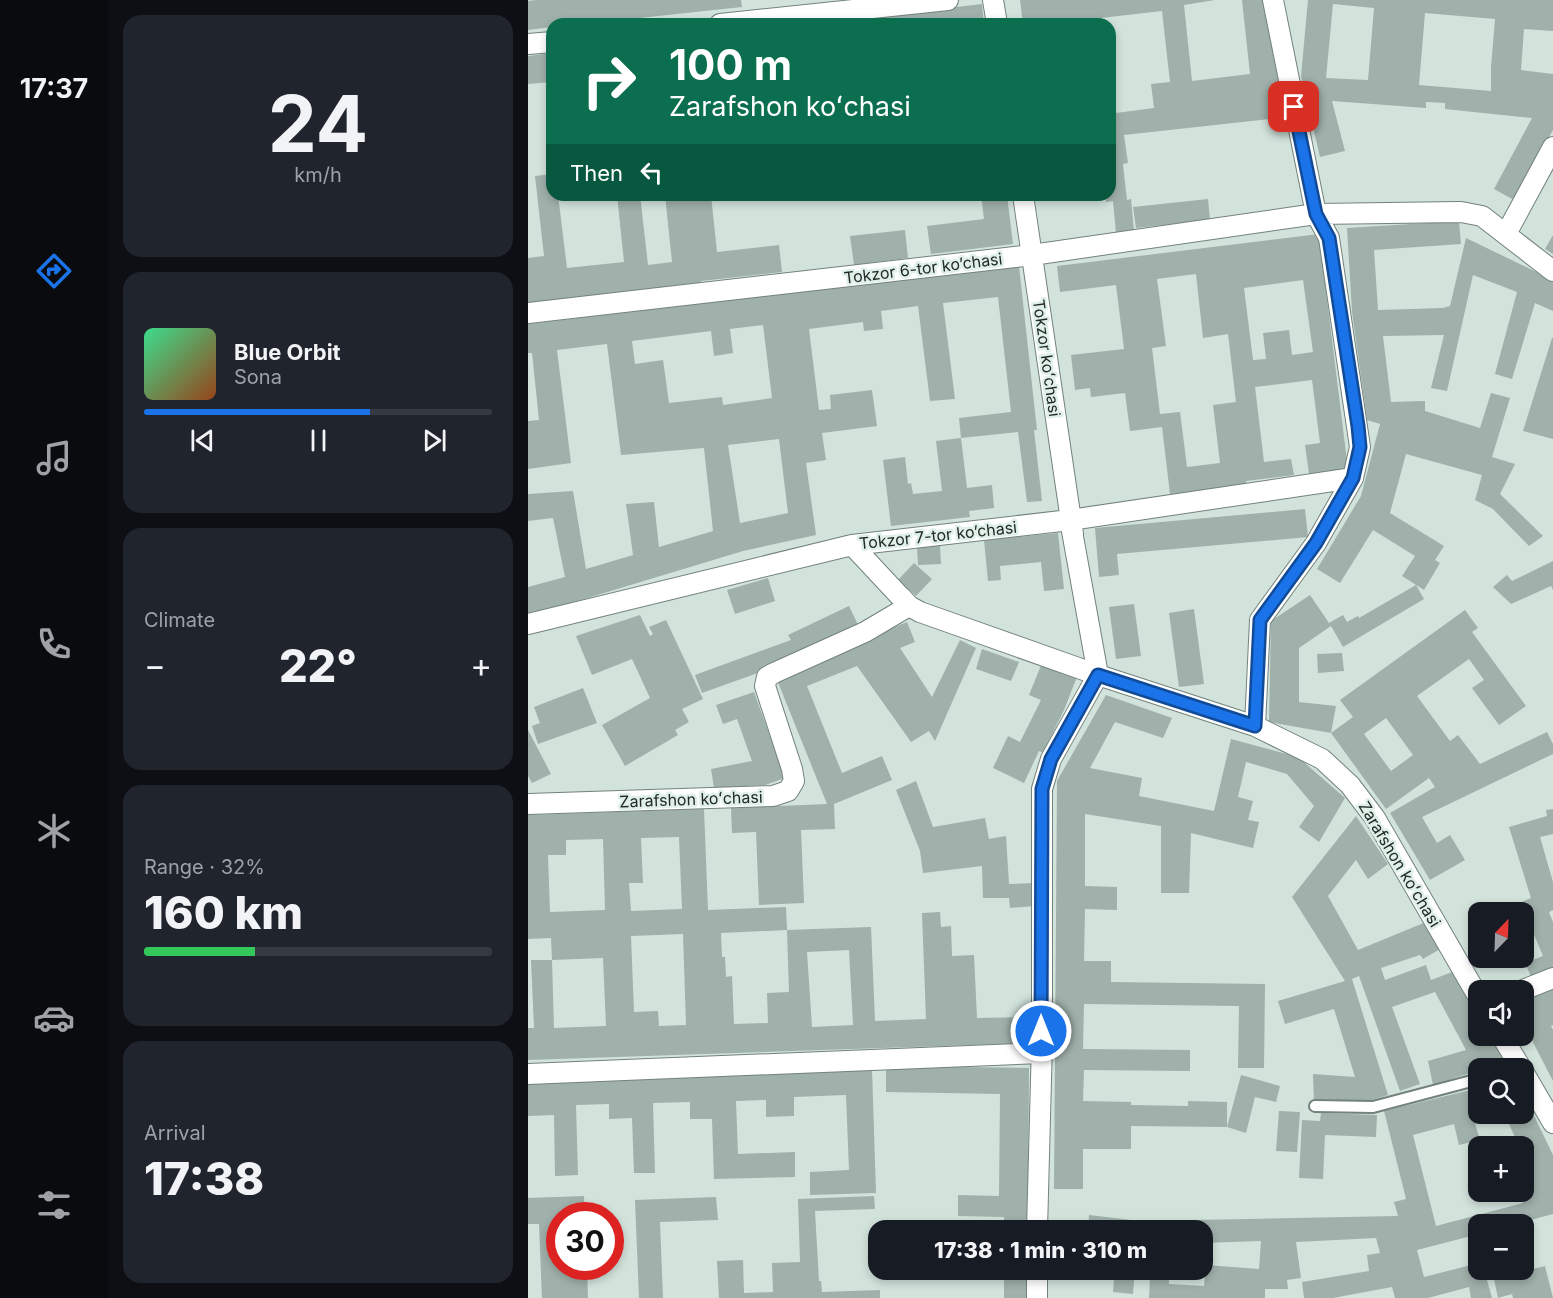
<!DOCTYPE html>
<html lang="en">
<head>
<meta charset="utf-8">
<style>
	:root { --surface:#171b24; --page:#20242c; --text:#f1f3f6; --muted:#9ea1a6; --line:#363941; --accent:#1a73e8 }
	body { margin:0; font-family:Inter,sans-serif; background:var(--page); color:var(--text); height:100vh; display:flex; flex-direction:column; font-size:22px; white-space:nowrap }
	* { box-sizing:border-box; margin:0 }
	p { font-size:20px; color:var(--muted) }
	.icon { flex:none; width:33px; height:33px; fill:none; stroke:currentColor; stroke-width:2; stroke-linecap:round; stroke-linejoin:round }
	.map { position:relative; flex:1; overflow:hidden }
	.side { display:flex; flex-direction:column; gap:15px; padding:15px; background:#0d0f14; width:420px }
	.side>* { flex:none }
	.banner { position:absolute; left:18px; top:18px; width:570px; height:183px; border-radius:18px; box-shadow:0 3px 9px #0003; background:#0b6e4f; color:#fff; overflow:hidden }
	.needle { width:39px; rotate:23deg }
	.controls { position:absolute; left:940px; top:902px; display:grid; gap:12px }
	.controls a { display:grid; place-items:center; width:66px; height:66px; border-radius:12px; background:var(--surface); box-shadow:0 3px 9px #0003; font-size:30px }
	.speed { position:absolute; left:18px; top:1202px; display:flex; gap:12px; font-size:30px; font-weight:700; text-align:center }
	.speed>* { display:grid; place-content:center; width:78px; height:78px; border-radius:50%; background:var(--surface); box-shadow:0 3px 9px #0003; line-height:1 }
	.speed .limit { border:9px solid #d22; background:#fff; color:#111 }
	.pin { position:absolute; display:grid; place-items:center; width:51px; height:51px; color:#fff; margin:-26px; border-radius:12px; box-shadow:0 3px 9px #0006 }
	.me { position:absolute; width:66px; margin:-33px; rotate:0deg; stroke-linejoin:round; filter:drop-shadow(0 0 4px #0008) }
	.turn { display:flex; align-items:center; gap:21px; height:126px; padding:0 24px; font-size:27px }
	.turn .icon { width:78px; height:78px; stroke-width:2.5 }
	.turn b { display:block; font-size:42px; line-height:51px }
	.then { display:flex; align-items:center; height:57px; padding:0 24px; background:#0003; gap:12px; font-size:22px }
	.big { font-size:45px; font-weight:800; line-height:1.1 }
	.side .widget { flex:1; display:flex; flex-direction:column; justify-content:center; gap:9px; min-width:0; padding:0 21px; border-radius:18px; background:var(--page) }
	.side .dial { align-items:center; gap:0 }
	.dial b { font-size:78px; line-height:1 }
	.song { display:flex; align-items:center; gap:18px }
	.cover { width:72px; height:72px; border-radius:9px; background:linear-gradient(135deg,hsl(150 70% 55%),hsl(20 70% 35%)) }
	.played { height:6px; border-radius:3px; background:linear-gradient(90deg,var(--accent) 65%,var(--line) 65%) }
	.keys { display:flex; justify-content:space-around; direction:ltr }
	.heat { display:flex; justify-content:space-between; align-items:center; font-size:33px; direction:ltr }
	.charge { height:9px; border-radius:4px; background:linear-gradient(90deg,#34c759 32%,var(--line) 0) }
	.trip { position:absolute; left:340px; top:1220px; width:345px; height:60px; border-radius:18px; background:var(--surface); box-shadow:0 3px 9px #0003; font-weight:800; line-height:60px; text-align:center }
	main { display:flex; flex:1; min-height:0 }
	.tabs { display:flex; flex-direction:column; width:108px; justify-content:space-around; align-items:center; background:#090b0e; color:var(--muted) }
	.tabs .icon { width:42px; height:42px }
	.tabs .on { color:var(--accent) }
	.tabs b { font-size:27px; color:var(--text) }
	.map>svg:first-child { display:block }
	.building { fill:#a0b0aa; fill-rule:evenodd }
	.lines { fill:none; stroke-linecap:round; stroke-linejoin:round }
	.lane-casing { stroke:#73827c; stroke-width:14 }
	.street-casing { stroke:#73827c; stroke-width:22 }
	.lane { stroke:#fff; stroke-width:10 }
	.street { stroke:#fff; stroke-width:20 }
	.route-casing { stroke:#114b97; stroke-width:15 }
	.route { stroke:#1a73e8; stroke-width:10 }
	.labels { text-anchor:middle; dominant-baseline:central; stroke-width:5; stroke-linejoin:round; paint-order:stroke }
	.street-label { font-size:16px; fill:#232926; stroke:#dff0e9 }
</style>
</head>
<body>
<main>
<nav class="tabs">
<b>17:37</b>
<svg class="icon on" aria-label="directions" viewBox="0 0 24 24"><path d="M12 3l9 9-9 9-9-9zM9 14v-3h6M13 9l2 2-2 2"/></svg>
<svg class="icon" aria-label="music" viewBox="0 0 24 24"><path d="M9 18V5l10-2v13"/><circle cx="6" cy="18" r="3"/><circle cx="16" cy="16" r="3"/></svg>
<svg class="icon" aria-label="phone" viewBox="0 0 24 24"><path d="M5 4h4l2 5-3 2q2 4 5 5l2-3 5 2v4C11 20 4 13 5 4z"/></svg>
<svg class="icon" aria-label="climate" viewBox="0 0 24 24"><path d="M12 3v18M4 7l16 10M4 17L20 7"/></svg>
<svg class="icon" aria-label="car" viewBox="0 0 24 24"><path d="M5 17H2v-5l4-1 3-4h7l3 4 3 1v5h-3M9 17h6M6 11h13"/><circle cx="7" cy="17" r="2"/><circle cx="17" cy="17" r="2"/></svg>
<svg class="icon" aria-label="filters" viewBox="0 0 24 24"><path d="M4 7h16M4 17h16"/><circle cx="9" cy="7" r="2"/><circle cx="15" cy="17" r="2"/></svg>
</nav>
<section class="side">
<div class="widget dial"><b>24</b><p>km/h</p></div>
<div class="widget">
<div class="song"><i class="cover"></i><div><b>Blue Orbit</b><p>Sona</p></div></div>
<div class="played"></div>
<div class="keys"><svg class="icon" aria-label="previous" viewBox="0 0 24 24"><path d="M18 5L8 12l10 7zM5 5v14"/></svg><svg class="icon" aria-label="pause" viewBox="0 0 24 24"><path d="M8 5v14M16 5v14"/></svg><svg class="icon" aria-label="next" viewBox="0 0 24 24"><path d="M6 5l10 7-10 7zM19 5v14"/></svg></div>
</div>
<div class="widget"><p>Climate</p>
<div class="heat"><a>−</a><b class="big">22°</b><a>+</a></div>
</div>
<div class="widget"><p>Range · 32%</p><b class="big">160 km</b><div class="charge"></div></div>
<div class="widget"><p>Arrival</p><b class="big">17:38</b></div>
</section>
<div class="map">
<svg width="1025" height="1298" viewBox="0 0 1025 1298">
	<rect width="100%" height="100%" fill="#d2e3dc"/>
	<!-- building -->
	<path class="building" d="M8 0H213L214 7 56 24H24V27L0 30V1Z
		M492 0H687L656 5 664 81 722 74 714 0H736L760 117 596 135 600 163 595 164 599 200 603 199 606 231 588 233 585 201 578 202 577 195H582V87H585L588 113 626 108 623 84 642 82 634 11 520 24H495Z
		M780 0H1025V31L996 29 993 70 1025 74V130L986 200 966 189 1004 118 917 109V103L898 102V108L804 101 817 151 792 157 773 76ZM805 4 846 8 840 80 798 78ZM897 13 967 19 963 67V91L891 85Z
		M454 4 456 24H295V23Z
		M24 53V82L0 84V56Z
		M24 174V195H30L39 268 96 262 89 195H112L120 265 144 262 137 195H183L189 252 251 245 254 272 173 281V284L0 303V258L16 256 7 176Z
		M453 195H479L485 244 403 254 399 226 456 219Z
		M680 199 682 220 608 228 605 207Z
		M931 221 933 244 846 250 850 310 915 308 922 306 938 238 1025 280V311L1007 303 984 379 967 374 989 292 945 275 919 391 903 388 916 335 855 336 863 402 897 401V411L952 428 963 393 982 398 964 457 987 464 972 494 1015 536 1001 546 965 509 947 500 954 475 878 454 862 513 916 546 907 560 912 563 896 590 874 576 887 556 845 530 812 583 789 569 833 496 852 424 839 420 824 312 819 228Z
		M377 230 380 258 326 265 322 236Z
		M791 234 820 469 781 474 777 445 792 443 784 380 727 387 736 462 763 459 766 475 718 481 719 485 642 494 634 427 602 431 597 393 563 397 562 388 547 390 543 355 596 349 588 285 532 292 529 266ZM668 274 675 338 700 334 708 402 685 405 692 463 659 467 652 412 632 414 624 348 638 346 629 279ZM775 280 785 352 764 355 761 330 735 333 738 359 725 360 716 288Z
		M1025 235V254L1017 249Z
		M491 266 509 430H506L514 501 499 502 490 432 433 438 431 418 483 412 470 297 415 303 427 399 402 401 390 306 353 311 355 329 336 331 335 322 281 329 291 410 303 409 302 395 344 390 349 426 294 433 298 460 278 463 288 535 215 551 0 616V587L37 577 25 518 0 521V494L45 491 58 569 105 555 98 504 126 502 131 547 185 531 176 448 93 455 79 344 29 350 43 463 0 469V421L11 420 4 353H0V324ZM235 325 244 398 195 405 194 397 141 403 135 360 107 364 104 341 183 331 186 356 205 353 202 329ZM251 439 260 513 212 523 200 445Z
		M1024 338H1025V439L995 431Z
		M433 438 439 488 464 485 466 508 441 511 442 517 363 526 355 460 377 457 380 484 383 483 385 494 414 491 408 441Z
		M777 509 780 537 589 554 591 575 571 577 567 528Z
		M530 533 536 589 516 591 513 562 472 566 473 580 460 581 456 540Z
		M412 545 413 564 390 565 389 547Z
		M1025 561V590L1023 586 983 604 965 587 979 575 984 581Z
		M386 563 404 579 388 596 370 580Z
		M240 578 247 601 207 614 199 590Z
		M888 585 896 599 815 647 803 626 771 648V702L808 706 803 733 741 722 743 621 782 595 801 623 815 615 819 622 830 616 831 618Z
		M606 604 613 656 588 659 581 607Z
		M321 606 332 629 271 658 174 693 167 675 263 640 260 635Z
		M666 609 676 684 651 687 641 613Z
		M937 610 950 628 944 632 998 706 971 725 944 688 956 680 941 659 889 696 922 741 930 735 952 764 1019 732 1025 744V754L894 817 909 843 922 835 937 860 902 880 862 813 907 787 901 778 858 809 803 733 825 717 812 700ZM858 718 885 755 863 771 836 734Z
		M112 615 122 636 125 634 121 627 138 620 175 699 154 709 161 722 147 730 150 735 97 766 74 725 122 698 104 659 64 675 48 636Z
		M379 622 387 642 372 648 404 697 432 640 448 648 407 741 401 731 383 742 329 666 279 686 314 773 354 756 364 780 306 804 307 829 273 830 276 903 231 905 228 832 204 833 203 808 299 804 247 675Z
		M454 649 491 662 483 681 448 669Z
		M814 653 816 671 790 673 789 654Z
		M514 663 549 677 536 710 515 753 511 751 496 783 465 768 480 736 492 742 513 700 501 695Z
		M55 688 69 723 10 744 4 726 12 723 6 707Z
		M226 692 257 778 237 785 186 788 183 769 224 761 209 719 195 724 188 705Z
		M578 695 644 718 635 738 587 722 562 768 614 778 611 796 686 811 703 739 770 757 817 798 791 842 771 827 786 806 759 774 718 762 710 797 725 801 720 820 731 822 725 848 663 833 661 893H633V826L557 814V886L589 887V910L557 909 556 961H583V982L737 984 736 1068H710L711 1006 556 1004 555 1049 662 1050V1071L556 1070 555 1101 603 1102V1105L660 1106V1101L699 1102V1127L603 1126V1149H555V1189H526L529 781Z
		M0 730 23 774 4 783 0 776Z
		M388 781 405 827 457 818 461 839 478 836 481 884 506 883 507 906 482 908 481 898H455L454 866 395 873 392 851 368 790Z
		M176 809 180 910 258 907 259 930 193 933 194 957H197L198 977 204 976 206 1024 240 1023 239 993 261 992 259 930 343 927 347 1021 398 1019 394 913 412 912 413 927 423 926 424 956 446 955 449 1018 501 1017 502 1043 0 1060V1028H6L3 960H24L26 1028 78 1026 75 958 24 960 23 938 0 939V815ZM151 837 154 909 103 911 101 883H115L113 838ZM75 839 77 910 22 912 20 855H38V840ZM155 934 158 1025 131 1026 130 1011 106 1012 103 936ZM321 950 325 1025 284 1027 279 952Z
		M1025 809V834L1012 837 1025 882V910L1021 912 1025 922V969L1004 979 997 963 1015 956 1000 920 996 922V912H971L1003 898 981 827 1019 816 1018 810Z
		M828 816 860 864 840 879 828 860 800 896 830 950 898 922 914 948 895 959 892 955 853 968 857 980 898 965 903 980 927 971 951 1014V1035H962L977 1062 958 1068H951V1070L905 1085 900 1061 938 1050 907 992 864 1007 892 1084 872 1091 831 976 824 979 860 1095 835 1103 786 1102 785 1074 827 1077 806 1009 757 1024 750 1001 817 981 764 897Z
		M1025 987V1025L1023 1026 1025 1030V1081L996 1025V998Z
		M358 1066 501 1068 500 1230H476V1217L430 1216V1195L471 1196 472 1094 358 1092Z
		M344 1069 348 1193 282 1195V1172L321 1170 318 1095 266 1097V1116L238 1117V1100L208 1101 210 1154 267 1152V1177L186 1179 184 1119H162V1102L125 1103 127 1173H106L104 1118 81 1119V1104L48 1105 50 1175 27 1176 26 1115 0 1116V1079Z
		M713 1075 752 1086 748 1102 727 1097 718 1133 699 1127Z
		M951 1088V1113L970 1114 946 1120 952 1140 931 1145 926 1124 885 1135 908 1226 995 1203 989 1191H996V1179L1004 1175 996 1157V1146H991L976 1113H996V1095L1025 1155V1214L987 1224H951V1234L889 1250 896 1277 951 1263V1269H956L964 1298H943L941 1287 900 1298H867L864 1287 805 1298H776L774 1282 841 1271 839 1255 852 1253 848 1238 768 1242 773 1278 759 1280 760 1289H737V1298H621L622 1278 641 1279V1284L676 1286 678 1265 731 1269 733 1241 675 1243V1230H560L561 1215 612 1221 870 1216 866 1202 878 1199 856 1111Z
		M751 1111 772 1112 769 1152 748 1151Z
		M793 1113 849 1115 848 1137 797 1135 795 1179 771 1178 774 1120 792 1121Z
		M56 1196 57 1215H32V1266H59L60 1298H14L11 1224H0V1198Z
		M346 1196 347 1209 287 1211 291 1281H293L294 1292 352 1290V1298H191L189 1261 215 1260 216 1293 245 1292 244 1263 272 1262 270 1199Z
		M188 1197 190 1220 132 1222 135 1298H111L107 1200Z
		M1017 1266 1025 1298H985L984 1294 970 1298 966 1279Z
		M476 1269H499V1298H476Z
		M582 1269H607L605 1294 585 1292 586 1278H581Z"/>
	<g class="lines">
		<defs>
			<path id="lane" d="M787 1106 845 1107 951 1079"/>
			<path id="street" d="M465 0 469 24
				M192 24 420 0
				M0 44 24 42
				M495 195 545 534
				M978 234 1025 147
				M0 313 504 255 788 214 933 212 954 216 1025 271
				M324 545 381 606 392 612 570 675 727 726 794 759 822 785 847 818 951 998
				M0 624 324 545 542 520 825 478
				M727 726 732 620 788 543 825 478 832 447 801 238 788 214 745 0
				M0 804 245 796 260 791 266 781 264 769 237 686 239 677 246 673 337 632 381 606 373 597
				M995 990 1025 978
				M973 1035 993 1068
				M996 1073 1025 1123
				M0 1074 514 1053V789L523 759 570 675 542 520
				M509 1230 514 1042
				M509 1298V1269"/>
		</defs>
		<!-- lane casing -->
		<use href="#lane" class="lane-casing"/>
		<!-- street casing -->
		<use href="#street" class="street-casing"/>
		<!-- lane -->
		<use href="#lane" class="lane"/>
		<!-- street -->
		<use href="#street" class="street"/>
	</g>
	<g class="lines">
		<defs>
			<path id="route" d="M513 1031 514 789 523 759 570 675 727 726 732 620 788 543 825 478 832 447 830 426 801 238 788 214 766 107"/>
		</defs>
		<!-- route casing -->
		<use href="#route" class="route-casing"/>
		<!-- route -->
		<use href="#route" class="route"/>
	</g>
	<g class="labels">
		<!-- street labels -->
		<g class="street-label">
			<text transform="translate(395 268) rotate(-7)">Tokzor 6-tor koʼchasi</text>
			<text transform="translate(519 358) rotate(82)">Tokzor koʻchasi</text>
			<text transform="translate(410 535) rotate(-6)">Tokzor 7-tor koʼchasi</text>
			<text transform="translate(163 799) rotate(-2)">Zarafshon koʻchasi</text>
			<text transform="translate(872 864) rotate(59)">Zarafshon koʻchasi</text>
		</g>
	</g>
</svg>
<div class="controls">
<a><svg class="needle" viewBox="-14 -14 28 28"><path d="M0-13l5 13h-10z" fill="#e53935"/><path d="M0 13l5-13h-10z" fill="#9ea1a6"/></svg></a>
<a><svg class="icon" aria-label="sound" viewBox="0 0 24 24"><path d="M4 9h4l5-4v14l-5-4H4zM17 9q2 3 0 6"/></svg></a>
<a><svg class="icon" aria-label="search" viewBox="0 0 24 24"><circle cx="10" cy="10" r="6"/><path d="M15 15l6 6"/></svg></a>
<a>+</a>
<a>−</a>
</div>
<div class="speed"><div class="limit">30</div></div>
<div class="pin" style="left:766px;top:107px;background:#d93025"><svg class="icon" aria-label="arrive" viewBox="0 0 24 24"><path d="M6 21V4h12l-3 4 3 4H6"/></svg></div>
<svg class="me" style="left:513px;top:1031px" viewBox="-20 -20 40 40"><circle r="17" fill="#1a73e8" stroke="#fff" stroke-width="3"/><path d="M0-11L8 9 0 5-8 9z" fill="#fff"/></svg>
<div class="trip">17:38 · 1 min · 310 m</div>
<div class="banner">
<div class="turn"><svg class="icon" aria-label="right" viewBox="0 0 24 24"><path d="M7 20v-9h11M14 6l5 5-5 5"/></svg><div><b>100 m</b>Zarafshon koʻchasi</div></div>
<div class="then">Then<svg class="icon" aria-label="left" viewBox="0 0 24 24"><path d="M17 20v-9H6M10 6l-5 5 5 5"/></svg></div>
</div>
</div>
</main>
</body>
</html>
